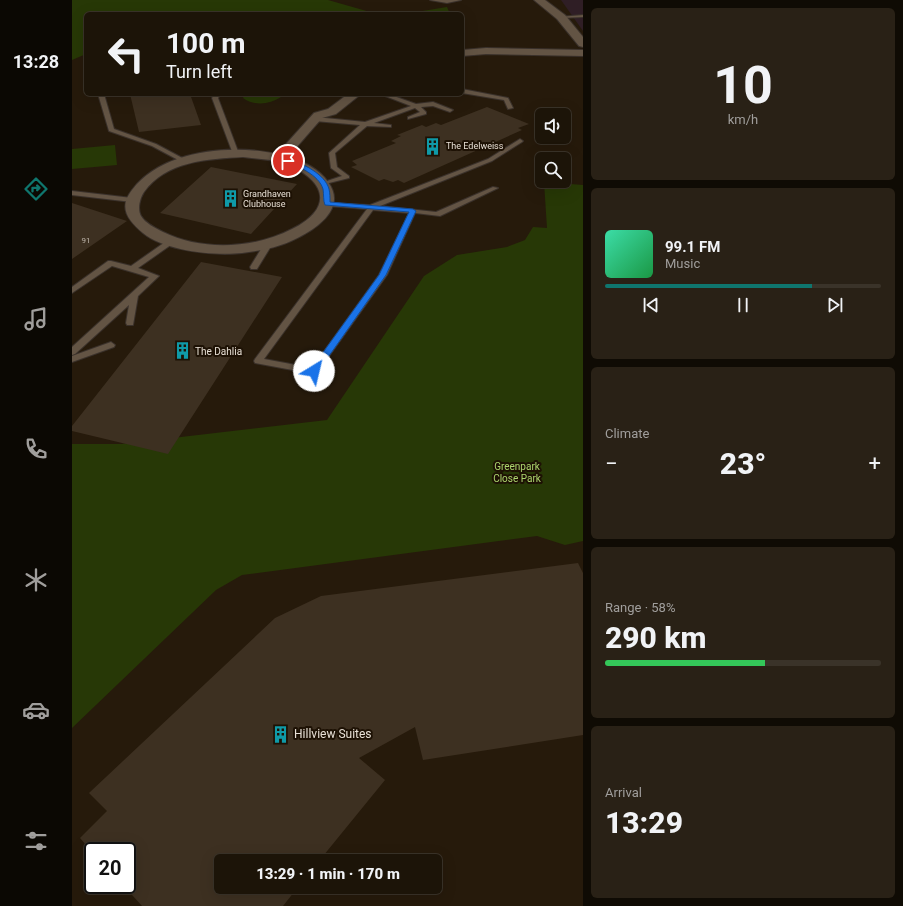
<!DOCTYPE html>
<html lang="en">
<head>
<meta charset="utf-8">
<style>
	:root { --surface:#1c1408; --page:#292116; --text:#f1f3f6; --muted:#a09e9c; --line:#3a3329; --accent:#0f766e }
	body { margin:0; font-family:Roboto,sans-serif; background:var(--page); color:var(--text); height:100vh; display:flex; flex-direction:column; font-size:15px; white-space:nowrap }
	* { box-sizing:border-box; margin:0 }
	p { font-size:13px; color:var(--muted) }
	.icon { flex:none; width:22px; height:22px; fill:none; stroke:currentColor; stroke-width:2; stroke-linecap:round; stroke-linejoin:round }
	.map { position:relative; flex:1; overflow:hidden }
	.panel { display:flex; flex-direction:column; gap:8px; padding:8px; background:#0f0b04; width:320px }
	.panel>* { flex:none }
	.hud { position:absolute; left:12px; top:12px; width:380px; height:84px; border-radius:6px; box-shadow:0 4px 16px #0002,0 0 0 1px var(--line); background:#1c1408; color:var(--text); overflow:hidden }
	.tools { position:absolute; left:463px; top:108px; display:grid; gap:8px }
	.tools a { display:grid; place-items:center; width:36px; height:36px; border-radius:6px; background:var(--surface); box-shadow:0 4px 16px #0002,0 0 0 1px var(--line); font-size:20px }
	.speed { position:absolute; left:12px; top:842px; display:flex; gap:8px; font-size:20px; font-weight:700; text-align:center }
	.speed>* { display:grid; place-content:center; width:52px; height:52px; border-radius:50%; background:var(--surface); box-shadow:0 4px 16px #0002,0 0 0 1px var(--line); line-height:1 }
	.speed .limit { border:2px solid #111; border-radius:6px; background:#fff; color:#111 }
	.pin { position:absolute; display:grid; place-items:center; width:34px; height:34px; color:#fff; margin:-17px; border:2px solid #fff; border-radius:50%; box-shadow:0 1px 4px #0007 }
	.me { position:absolute; width:44px; margin:-22px; rotate:36deg; stroke-linejoin:round; filter:drop-shadow(0 0 3px #0008) }
	.turn { display:flex; align-items:center; gap:14px; height:84px; padding:0 16px; font-size:18px }
	.turn .icon { width:52px; height:52px; stroke-width:2.5 }
	.turn b { display:block; font-size:28px; line-height:34px }
	.big { font-size:30px; font-weight:800; line-height:1.1 }
	.panel .widget { flex:1; display:flex; flex-direction:column; justify-content:center; gap:6px; min-width:0; padding:0 14px; border-radius:6px; background:var(--page) }
	.panel .dial { align-items:center; gap:0 }
	.dial b { font-size:52px; line-height:1 }
	.song { display:flex; align-items:center; gap:12px }
	.cover { width:48px; height:48px; border-radius:6px; background:linear-gradient(135deg,hsl(160 70% 55%),hsl(140 70% 35%)) }
	.played { height:4px; border-radius:2px; background:linear-gradient(90deg,var(--accent) 75%,var(--line) 75%) }
	.keys { display:flex; justify-content:space-around; direction:ltr }
	.heat { display:flex; justify-content:space-between; align-items:center; font-size:22px; direction:ltr }
	.charge { height:6px; border-radius:3px; background:linear-gradient(90deg,#34c759 58%,var(--line) 0) }
	.trip { position:absolute; left:142px; top:854px; width:228px; height:40px; border-radius:6px; background:var(--surface); box-shadow:0 4px 16px #0002,0 0 0 1px var(--line); font-weight:800; line-height:40px; text-align:center }
	main { display:flex; flex:1; min-height:0 }
	.tabs { display:flex; flex-direction:column; width:72px; justify-content:space-around; align-items:center; background:#0b0803; color:var(--muted) }
	.tabs .icon { width:28px; height:28px }
	.tabs .selected { color:var(--accent) }
	.tabs b { font-size:18px; color:var(--text) }
	.map>svg:first-child { display:block }
	.commercial { fill:#2f1e25 }
	.green { fill:#273806 }
	.building { fill:#3d3021 }
	.lines { fill:none; stroke-linecap:round; stroke-linejoin:round }
	.service-casing { stroke:#3a312b; stroke-width:2 }
	.minor-casing { stroke:#3a312b; stroke-width:2 }
	.tertiary-casing { stroke:#3a312b; stroke-width:2 }
	.service { fill:#635444; fill-rule:evenodd }
	.minor { fill:#635444; fill-rule:evenodd }
	.tertiary { fill:#635444; fill-rule:evenodd }
	.route { fill:#1a73e8; stroke:#114b97 }
	.labels { text-anchor:middle; dominant-baseline:central; stroke-width:4; stroke-linejoin:round; paint-order:stroke }
	.number-label { font-size:8px; fill:#bdb4a9 }
	.far-poi-label { font-size:9px; fill:#e8e0d6; stroke:#1d1104; text-anchor:start }
	.poi-label { font-size:10px; fill:#e8e0d6; stroke:#1d1104; text-anchor:start }
	.park-label { font-size:10px; fill:#add56e; stroke:#1d1104 }
	.near-poi-label { font-size:12px; fill:#e8e0d6; stroke:#1d1104; text-anchor:start }
</style>
</head>
<body>
<main>
<nav class="tabs">
<b>13:28</b>
<svg class="icon selected" aria-label="directions" viewBox="0 0 24 24"><path d="M12 3l9 9-9 9-9-9zM9 14v-3h6M13 9l2 2-2 2"/></svg>
<svg class="icon" aria-label="music" viewBox="0 0 24 24"><path d="M9 18V5l10-2v13"/><circle cx="6" cy="18" r="3"/><circle cx="16" cy="16" r="3"/></svg>
<svg class="icon" aria-label="phone" viewBox="0 0 24 24"><path d="M5 4h4l2 5-3 2q2 4 5 5l2-3 5 2v4C11 20 4 13 5 4z"/></svg>
<svg class="icon" aria-label="climate" viewBox="0 0 24 24"><path d="M12 3v18M4 7l16 10M4 17L20 7"/></svg>
<svg class="icon" aria-label="car" viewBox="0 0 24 24"><path d="M5 17H2v-5l4-1 3-4h7l3 4 3 1v5h-3M9 17h6M6 11h13"/><circle cx="7" cy="17" r="2"/><circle cx="17" cy="17" r="2"/></svg>
<svg class="icon" aria-label="filters" viewBox="0 0 24 24"><path d="M4 7h16M4 17h16"/><circle cx="9" cy="7" r="2"/><circle cx="15" cy="17" r="2"/></svg>
</nav>
<div class="map">
<svg width="511" height="906" viewBox="0 0 511 906">
	<rect width="100%" height="100%" fill="#261a0b"/>
	<!-- commercial -->
	<path class="commercial" d="M489 0H511V31Z"/>
	<!-- green -->
	<path class="green" d="M0 0H256L305 14H332L375 7 378 14H14V54L0 60Z
		M173 94H207L209 97C197 105 182 106 171 98Z
		M43 145 45 165 0 169V149Z
		M472 182 511 185V541L493 545 465 536 170 575 144 590 0 728V444H49L255 420 352 276 385 255 435 247 453 240 461 227 475 228Z"/>
	<!-- building -->
	<path class="building" d="M58 94H118L129 125 67 132Z
		M415 107 457 124 446 128 450 130 332 183 326 180 321 182 312 179 307 181 279 167 285 165 280 161 324 143 319 141 329 136 325 135 350 125 354 127 364 123 369 125Z
		M139 167 225 184 179 234 88 213Z
		M0 203 55 221 0 259Z
		M129 262 210 277 96 454 0 431V426Z
		M506 563 511 573V735L351 760 343 727 287 758 313 780 247 861H149V887H226L211 906H70L51 885H55V851H21V853L8 838 35 811 17 793 203 618 249 596Z"/>
	<g class="lines">
		<defs>
			<path id="service" d="M358 0H389L375 3Z
				M511 15V17L489 18 487 17Z
				M390 89 436 98 441 108 436 109 432 100 390 93Z
				M26 94H32L42 129 84 144 114 160V162H110L80 146 37 131Z
				M143 94H149L146 98 167 154 166 155 161 154 140 98Z
				M308 94H316L344 104 361 102 381 110 378 112 361 106 349 107 354 112V114L336 119V117L348 112 343 108 302 123 319 125V127L295 126 263 153 265 167 277 176V178L249 185V183L270 176 259 168 257 153 288 125 243 121 240 119 243 117 293 122 339 106Z
				M448 139 451 141 450 142 420 161 308 206 364 212 421 187 426 188 368 216 343 213 315 275 245 373 242 374 183 363 182 361 183 359 295 209 255 206 253 205V203L298 205 416 159ZM301 210 337 213 307 275 240 368 192 359Z
				M0 191 60 198 63 200 60 202 0 195Z
				M96 240H99L103 242 66 268 87 276 66 296 61 325H55L54 323 57 305 3 354 0 355V347L77 277 40 266 0 293V287L36 261H39L59 266Z
				M194 241H200L201 243 185 269H179L178 267Z
				M39 342 43 345 42 347 0 362V356Z"/>
			<path id="minor" d="M414 48 511 50V56L414 54 390 56V50Z
				M276 94H289L264 114 250 118 216 157C231 161 247 169 256 182 276 209 242 231 219 241 204 248 186 251 170 253 142 256 93 251 71 233 56 220 46 208 60 190 90 150 159 144 205 154L242 113 256 109ZM171 157C184 159 198 159 210 163 252 177 265 207 220 229 182 249 129 251 91 232 83 228 73 223 69 216 65 209 68 198 72 192 94 161 136 159 171 157Z"/>
			<path id="tertiary" d="M462 0H473L493 15 511 37V47L507 46 485 19Z"/>
		</defs>
		<!-- service casing -->
		<use href="#service" class="service-casing"/>
		<!-- minor casing -->
		<use href="#minor" class="minor-casing"/>
		<!-- tertiary casing -->
		<use href="#tertiary" class="tertiary-casing"/>
		<!-- service -->
		<use href="#service" class="service"/>
		<!-- minor -->
		<use href="#minor" class="minor"/>
		<!-- tertiary -->
		<use href="#tertiary" class="tertiary"/>
	</g>
	<!-- route -->
	<path class="route" d="M216 159C230 163 253 174 257 189 258 193 258 198 258 202L341 209 344 211 314 275 245 373H239V369L307 275 337 212 253 205C251 200 252 195 251 189 247 175 226 166 214 162L213 161Z"/>
	<!-- icons -->
	<defs>
		<symbol id="building-bare" viewBox="-9 -9 18 18"><path d="M-4-6H4V6H1V3H-1V6H-4ZM-2.5-4.3h1.7v1.8h-1.7ZM.8-4.3h1.7v1.8H.8ZM-2.5-1h1.7V.8h-1.7ZM.8-1h1.7V.8H.8Z" fill="#0f9aa8" stroke="#1d1104" stroke-width="2.5" paint-order="stroke"/></symbol>
	</defs>
	<g fill-rule="evenodd">
		<use href="#building-bare" x="348" y="134" width="25" height="25"/>
		<use href="#building-bare" x="146" y="186" width="25" height="25"/>
		<use href="#building-bare" x="98" y="338" width="25" height="25"/>
		<use href="#building-bare" x="196" y="722" width="25" height="25"/>
	</g>
	<g class="labels">
		<!-- number labels -->
		<g class="number-label">
			<text x="14" y="240">91</text>
		</g>
		<!-- far-poi labels -->
		<g class="far-poi-label">
			<text x="374" y="146">The Edelweiss</text>
			<text x="171" y="194">Grandhaven<tspan x="171" dy="10">Clubhouse</tspan></text>
		</g>
		<!-- poi labels -->
		<g class="poi-label">
			<text x="123" y="351">The Dahlia</text>
		</g>
		<!-- park labels -->
		<g class="park-label">
			<text x="445" y="466">Greenpark<tspan x="445" dy="12">Close Park</tspan></text>
		</g>
		<!-- near-poi labels -->
		<g class="near-poi-label">
			<text x="222" y="734">Hillview Suites</text>
		</g>
	</g>
</svg>
<div class="tools">
<a><svg class="icon" aria-label="sound" viewBox="0 0 24 24"><path d="M4 9h4l5-4v14l-5-4H4zM17 9q2 3 0 6"/></svg></a>
<a><svg class="icon" aria-label="search" viewBox="0 0 24 24"><circle cx="10" cy="10" r="6"/><path d="M15 15l6 6"/></svg></a>
</div>
<div class="speed"><div class="limit">20</div></div>
<div class="pin" style="left:216px;top:161px;background:#d93025"><svg class="icon" aria-label="arrive" viewBox="0 0 24 24"><path d="M6 21V4h12l-3 4 3 4H6"/></svg></div>
<svg class="me" style="left:242px;top:371px" viewBox="-20 -20 40 40"><circle r="19" fill="#fff"/><path d="M0-13L10 11 0 6-10 11z" fill="#1a73e8"/></svg>
<div class="trip">13:29 · 1 min · 170 m</div>
<div class="hud">
<div class="turn"><svg class="icon" aria-label="left" viewBox="0 0 24 24"><path d="M17 20v-9H6M10 6l-5 5 5 5"/></svg><div><b>100 m</b>Turn left</div></div>
</div>
</div>
<section class="panel">
<div class="widget dial"><b>10</b><p>km/h</p></div>
<div class="widget">
<div class="song"><i class="cover"></i><div><b>99.1 FM</b><p>Music</p></div></div>
<div class="played"></div>
<div class="keys"><svg class="icon" aria-label="previous" viewBox="0 0 24 24"><path d="M18 5L8 12l10 7zM5 5v14"/></svg><svg class="icon" aria-label="pause" viewBox="0 0 24 24"><path d="M8 5v14M16 5v14"/></svg><svg class="icon" aria-label="next" viewBox="0 0 24 24"><path d="M6 5l10 7-10 7zM19 5v14"/></svg></div>
</div>
<div class="widget"><p>Climate</p>
<div class="heat"><a>−</a><b class="big">23°</b><a>+</a></div>
</div>
<div class="widget"><p>Range · 58%</p><b class="big">290 km</b><div class="charge"></div></div>
<div class="widget"><p>Arrival</p><b class="big">13:29</b></div>
</section>
</main>
</body>
</html>
